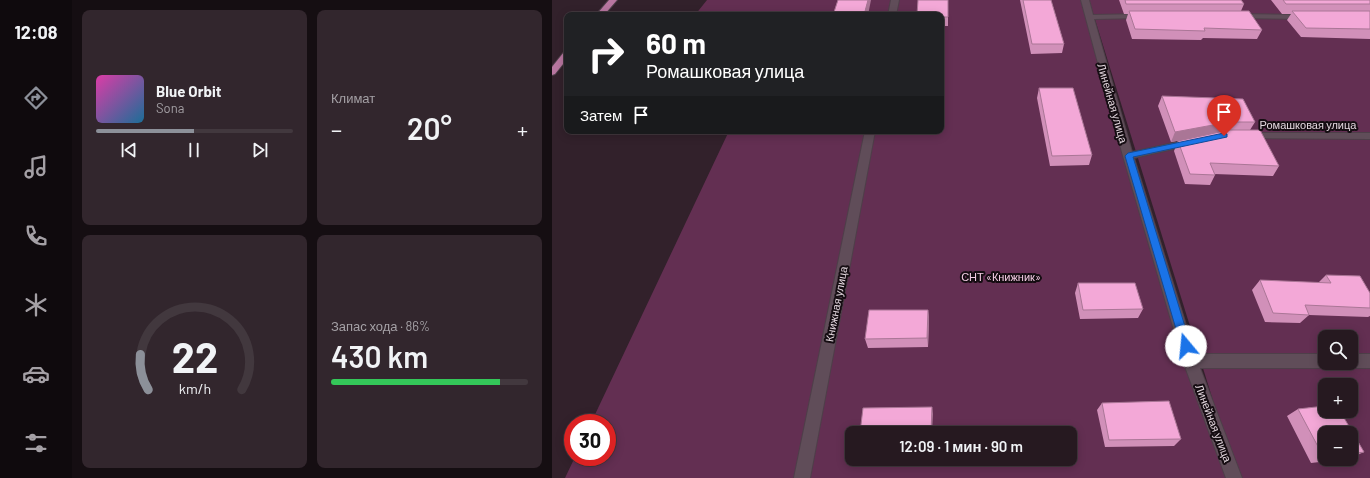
<!DOCTYPE html>
<html lang="ru">
<head>
<meta charset="utf-8">
<style>
	:root { --surface:#261920; --page:#32262d; --text:#f1f3f6; --muted:#a4a0a5; --line:#42383e; --accent:#8c9099 }
	body { margin:0; font-family:Barlow,sans-serif; background:var(--page); color:var(--text); height:100vh; display:flex; flex-direction:column; font-size:15px; white-space:nowrap }
	* { box-sizing:border-box; margin:0 }
	p { font-size:13px; color:var(--muted) }
	.icon { flex:none; width:22px; height:22px; fill:none; stroke:currentColor; stroke-width:2; stroke-linecap:round; stroke-linejoin:round }
	.map { position:relative; flex:1; overflow:hidden }
	.side { display:flex; flex-direction:column; gap:10px; padding:10px; background:#150e12; width:480px }
	.side>* { flex:none }
	.banner { position:absolute; left:12px; top:12px; width:380px; height:122px; border-radius:8px; box-shadow:0 2px 10px #0003,0 0 0 1px var(--line); background:#202124; color:#fff; overflow:hidden }
	.controls { position:absolute; left:766px; top:330px; display:grid; gap:8px }
	.controls a { display:grid; place-items:center; width:40px; height:40px; border-radius:8px; background:var(--surface); box-shadow:0 2px 10px #0003,0 0 0 1px var(--line); font-size:20px }
	.speed { position:absolute; left:12px; top:414px; display:flex; gap:8px; font-size:20px; font-weight:700; text-align:center }
	.speed>* { display:grid; place-content:center; width:52px; height:52px; border-radius:50%; background:var(--surface); box-shadow:0 2px 10px #0003,0 0 0 1px var(--line); line-height:1 }
	.speed .limit { border:6px solid #d22; background:#fff; color:#111 }
	.pin { position:absolute; display:grid; place-items:center; width:34px; height:34px; color:#fff; margin:-41px -17px; border-radius:50% 50% 50% 0; rotate:-45deg; box-shadow:0 0 4px #0007 }
	.pin .icon { rotate:45deg }
	.me { position:absolute; width:44px; margin:-22px; rotate:343deg; stroke-linejoin:round; filter:drop-shadow(0 0 3px #0008) }
	.turn { display:flex; align-items:center; gap:14px; height:84px; padding:0 16px; font-size:18px }
	.turn .icon { width:52px; height:52px; stroke-width:2.5 }
	.turn b { display:block; font-size:28px; line-height:34px }
	.then { display:flex; align-items:center; height:38px; padding:0 16px; background:#0003; gap:8px; font-size:15px }
	.big { font-size:30px; font-weight:600; line-height:1.1 }
	.side .widget { flex:1; display:flex; flex-direction:column; justify-content:center; gap:6px; min-width:0; padding:0 14px; border-radius:8px; background:var(--page) }
	.side .dial { align-items:center; gap:0 }
	.dial svg { height:104px; overflow:visible; fill:none; stroke:var(--line); stroke-width:7; stroke-linecap:round; text-anchor:middle }
	.dial text { fill:var(--text); stroke:none }
	.song { display:flex; align-items:center; gap:12px }
	.cover { width:48px; height:48px; border-radius:6px; background:linear-gradient(135deg,hsl(320 70% 55%),hsl(200 70% 35%)) }
	.played { height:4px; border-radius:2px; background:linear-gradient(90deg,var(--accent) 50%,var(--line) 50%) }
	.keys { display:flex; justify-content:space-around; direction:ltr }
	.heat { display:flex; justify-content:space-between; align-items:center; font-size:22px; direction:ltr }
	.charge { height:6px; border-radius:3px; background:linear-gradient(90deg,#34c759 86%,var(--line) 0) }
	.side .tiles { flex:1; display:grid; gap:10px; grid-template-columns:repeat(2,1fr) }
	.trip { position:absolute; left:293px; top:426px; width:232px; height:40px; border-radius:8px; background:var(--surface); box-shadow:0 2px 10px #0003,0 0 0 1px var(--line); font-weight:600; line-height:40px; text-align:center }
	main { display:flex; flex:1; min-height:0 }
	.tab-bar { display:flex; flex-direction:column; width:72px; justify-content:space-around; align-items:center; background:#0f0a0d; color:var(--muted) }
	.tab-bar .icon { width:28px; height:28px }
	.tab-bar .active { color:var(--accent) }
	.tab-bar b { font-size:18px; color:var(--text) }
	.map>svg:first-child { display:block }
	.green { fill:#632f52; fill-rule:evenodd }
	.lines { fill:none; stroke-linecap:round; stroke-linejoin:round }
	.street-casing { stroke:#4e3f49; stroke-width:2 }
	.highway-casing { stroke:#4e3f49; stroke-width:2 }
	.street { fill:#604d59; fill-rule:evenodd }
	.highway { fill:#b876a0; fill-rule:evenodd }
	.wall { fill:#d190b9 }
	.shaded-wall { fill:#aa7696 }
	.building { fill:#f3a8d7; stroke:#aa7696 }
	.route { fill:#1a73e8; stroke:#114b97 }
	.labels { text-anchor:middle; dominant-baseline:central; stroke-width:4; stroke-linejoin:round; paint-order:stroke }
	.street-label { font-size:11px; fill:#e3d7de; stroke:#150d12 }
	.park-label { font-size:11px; fill:#f4cde4; stroke:#150d12 }
</style>
</head>
<body>
<main>
<nav class="tab-bar">
<b>12:08</b>
<svg class="icon active" aria-label="directions" viewBox="0 0 24 24"><path d="M12 3l9 9-9 9-9-9zM9 14v-3h6M13 9l2 2-2 2"/></svg>
<svg class="icon" aria-label="music" viewBox="0 0 24 24"><path d="M9 18V5l10-2v13"/><circle cx="6" cy="18" r="3"/><circle cx="16" cy="16" r="3"/></svg>
<svg class="icon" aria-label="phone" viewBox="0 0 24 24"><path d="M5 4h4l2 5-3 2q2 4 5 5l2-3 5 2v4C11 20 4 13 5 4z"/></svg>
<svg class="icon" aria-label="climate" viewBox="0 0 24 24"><path d="M12 3v18M4 7l16 10M4 17L20 7"/></svg>
<svg class="icon" aria-label="car" viewBox="0 0 24 24"><path d="M5 17H2v-5l4-1 3-4h7l3 4 3 1v5h-3M9 17h6M6 11h13"/><circle cx="7" cy="17" r="2"/><circle cx="17" cy="17" r="2"/></svg>
<svg class="icon" aria-label="filters" viewBox="0 0 24 24"><path d="M4 7h16M4 17h16"/><circle cx="9" cy="7" r="2"/><circle cx="15" cy="17" r="2"/></svg>
</nav>
<section class="side">
<div class="tiles">
<div class="widget">
<div class="song"><i class="cover"></i><div><b>Blue Orbit</b><p>Sona</p></div></div>
<div class="played"></div>
<div class="keys"><svg class="icon" aria-label="previous" viewBox="0 0 24 24"><path d="M18 5L8 12l10 7zM5 5v14"/></svg><svg class="icon" aria-label="pause" viewBox="0 0 24 24"><path d="M8 5v14M16 5v14"/></svg><svg class="icon" aria-label="next" viewBox="0 0 24 24"><path d="M6 5l10 7-10 7zM19 5v14"/></svg></div>
</div>
<div class="widget"><p>Климат</p>
<div class="heat"><a>−</a><b class="big">20°</b><a>+</a></div>
</div>
<div class="widget dial"><svg viewBox="0 0 100 80">
<path d="M14 69A42 42 0 1 1 86 69"/>
<path d="M14 69A42 42 0 0 1 8 42" stroke="#8c9099"/>
<text x="50" y="56" font-size="32" font-weight="700">22</text>
<text x="50" y="72" font-size="11">km/h</text>
</svg></div>
<div class="widget"><p>Запас хода · 86%</p><b class="big">430 km</b><div class="charge"></div></div>
</div>
</section>
<div class="map">
<svg width="818" height="478" viewBox="0 0 818 478">
	<rect width="100%" height="100%" fill="#32212b"/>
	<!-- green -->
	<path class="green" d="M155 0H533L576 156 674 478H13L23 457H55V423H39L177 131H389V15H143ZM300 433H518V459H300Z
		M537 0H818V478H685ZM773 337H799V363H773ZM773 385H799V411H773ZM773 433H799V459H773Z"/>
	<g class="lines">
		<defs>
			<path id="street" d="M339 0H347L344 15H336Z
				M529 0H537L541 15 591 14 595 16 591 18 542 19 580 152 639 139 644 142 639 145 582 158 643 354H773V363H779L778 366 773 368H648L690 478H674L631 361 571 156Z
				M682 14 753 15 757 17 753 19 685 18H682Z
				M313 131H323L258 478H242Z
				M695 133H818V139L692 138 690 136Z
				M799 354H818V368H799L794 366 793 363H799Z"/>
			<path id="highway" d="M57 0H65L52 15H44Z
				M12 52H15V59L3 74 0 75V67Z"/>
		</defs>
		<!-- street casing -->
		<use href="#street" class="street-casing"/>
		<!-- highway casing -->
		<use href="#highway" class="highway-casing"/>
		<!-- street -->
		<use href="#street" class="street"/>
		<!-- highway -->
		<use href="#highway" class="highway"/>
	</g>
	<!-- wall -->
	<path class="wall" d="M396 0V26H389V15Z
		M468 0H499L512 44 510 53 479 54Z
		M567 0H689L692 4 689 11 710 30 705 39 651 38 649 40 580 39 574 20 576 14H572Z
		M719 0H818V39L749 37 735 20 739 14H730Z
		M487 88 540 155 537 165 498 166 485 98Z
		M610 96 703 122 698 130 727 166 721 176 662 174 663 175 658 185 633 184 622 151 626 141 672 132 619 142 606 106Z
		M774 275 818 293V316L816 317 757 315 748 323 713 322 700 290 708 280 766 283Z
		M526 283 591 309 586 318 528 319 523 293Z
		M376 310 377 319 376 347 316 348 313 339Z
		M550 403 629 439 622 446 553 447 545 410Z
		M773 406V411H788L812 452 799 458V433H773V459H794L759 463 735 416 746 409Z"/>
	<!-- shaded-wall -->
	<path class="shaded-wall" d="M316 0H319L316 15H312Z
		M677 122 672 132 619 142 623 132Z
		M376 310 377 319 376 347 375 338Z
		M380 407 381 414 380 433H379Z"/>
	<!-- building -->
	<path class="building" d="M286 0H316L312 15H281Z
		M366 0H396V17H389V15H365Z
		M471 0H499L512 44H480Z
		M573 0H689L692 4H574Z
		M731 0H818V4H734Z
		M577 11H697L710 30 652 28 653 31 583 29Z
		M740 11H818V29L754 28Z
		M487 88H521L540 155 500 156Z
		M610 96 691 99 703 122H677L623 132Z
		M677 130H708L727 166 658 163 663 175 638 174 626 141Z
		M774 275 808 276 818 293V308L753 305 757 315 721 313 708 280 779 283Z
		M526 283H583L591 309 531 310Z
		M317 310H376L375 338 313 339Z
		M617 401 629 439 557 440 550 403Z
		M773 406V411H788L812 452 799 454V433H773V456H771L746 409Z
		M380 407 379 433H308L311 408Z"/>
	<!-- route -->
	<path class="route" d="M672 133 675 134V137L581 157 639 346 638 349 634 351 630 349 629 346 573 156 576 153Z"/>
	<g class="labels">
		<!-- street labels -->
		<g class="street-label">
			<text transform="translate(561 103) rotate(74)">Линейная улица</text>
			<text x="756" y="124">Ромашковая улица</text>
			<text transform="translate(284 304) rotate(-79)">Книжная улица</text>
			<text transform="translate(662 423) rotate(69)">Линейная улица</text>
		</g>
		<!-- park labels -->
		<g class="park-label">
			<text x="449" y="276">СНТ «Книжник»</text>
		</g>
	</g>
</svg>
<div class="controls">
<a><svg class="icon" aria-label="search" viewBox="0 0 24 24"><circle cx="10" cy="10" r="6"/><path d="M15 15l6 6"/></svg></a>
<a>+</a>
<a>−</a>
</div>
<div class="speed"><div class="limit">30</div></div>
<div class="pin" style="left:672px;top:136px;background:#d93025"><svg class="icon" aria-label="arrive" viewBox="0 0 24 24"><path d="M6 21V4h12l-3 4 3 4H6"/></svg></div>
<svg class="me" style="left:634px;top:346px" viewBox="-20 -20 40 40"><circle r="19" fill="#fff"/><path d="M0-13L10 11 0 6-10 11z" fill="#1a73e8"/></svg>
<div class="trip">12:09 · 1 мин · 90 m</div>
<div class="banner">
<div class="turn"><svg class="icon" aria-label="right" viewBox="0 0 24 24"><path d="M7 20v-9h11M14 6l5 5-5 5"/></svg><div><b>60 m</b>Ромашковая улица</div></div>
<div class="then">Затем<svg class="icon" aria-label="arrive" viewBox="0 0 24 24"><path d="M6 21V4h12l-3 4 3 4H6"/></svg></div>
</div>
</div>
</main>
</body>
</html>
